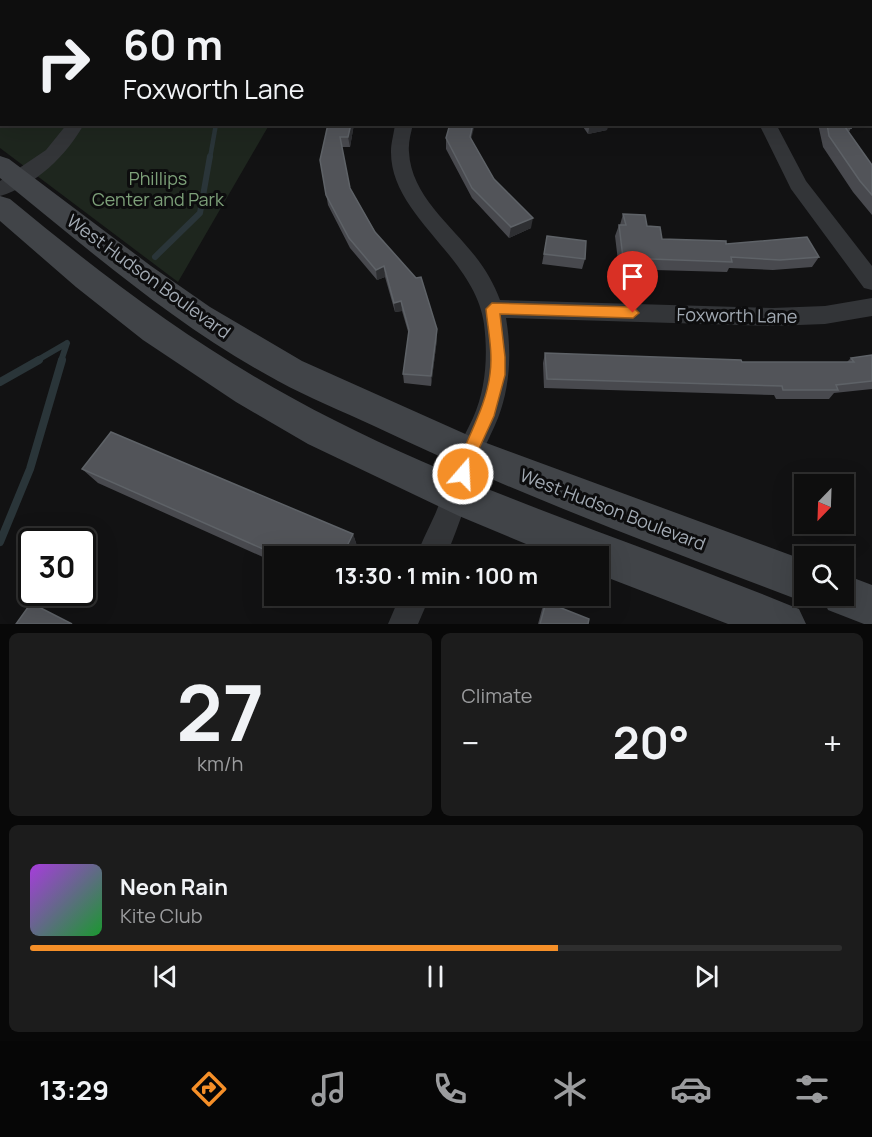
<!DOCTYPE html>
<html lang="en">
<head>
<meta charset="utf-8">
<style>
	:root { --surface:#0e0e0e; --page:#1c1c1c; --text:#f1f3f6; --muted:#9b9c9e; --line:#2e2e2e; --accent:#f58f28 }
	body { margin:0; font-family:Manrope,sans-serif; background:var(--page); color:var(--text); height:100vh; display:flex; flex-direction:column; font-size:22px; white-space:nowrap }
	* { box-sizing:border-box; margin:0 }
	p { font-size:20px; color:var(--muted) }
	.icon { flex:none; width:33px; height:33px; fill:none; stroke:currentColor; stroke-width:2; stroke-linecap:round; stroke-linejoin:round }
	.map { position:relative; height:624px; overflow:hidden }
	.panel { display:flex; flex-direction:column; gap:9px; padding:9px; background:#080808; flex:1 }
	.panel>* { flex:none }
	.top-card { position:absolute; left:0px; top:0px; width:873px; height:126px; box-shadow:0 6px 24px #0002,0 0 0 2px var(--line); background:#0e0e0e; color:var(--text); overflow:hidden }
	.needle { width:39px; rotate:203deg }
	.controls { position:absolute; left:794px; top:474px; display:grid; gap:12px }
	.controls a { display:grid; place-items:center; width:60px; height:60px; border-radius:0px; background:var(--surface); box-shadow:0 6px 24px #0002,0 0 0 2px var(--line); font-size:30px }
	.speed { position:absolute; left:18px; top:528px; display:flex; gap:12px; font-size:30px; font-weight:700; text-align:center }
	.speed>* { display:grid; place-content:center; width:78px; height:78px; border-radius:50%; background:var(--surface); box-shadow:0 6px 24px #0002,0 0 0 2px var(--line); line-height:1 }
	.speed .limit { border:3px solid #111; border-radius:9px; background:#fff; color:#111 }
	.pin { position:absolute; display:grid; place-items:center; width:51px; height:51px; color:#fff; margin:-62px -26px; border-radius:50% 50% 50% 0; rotate:-45deg; box-shadow:0 0 6px #0007 }
	.pin .icon { rotate:45deg }
	.me { position:absolute; width:66px; margin:-33px; rotate:19deg; stroke-linejoin:round; filter:drop-shadow(0 0 4px #0008) }
	.turn { display:flex; align-items:center; gap:21px; height:126px; padding:0 24px; font-size:27px }
	.turn .icon { width:78px; height:78px; stroke-width:2.5 }
	.turn b { display:block; font-size:42px; line-height:51px }
	.big { font-size:45px; font-weight:700; line-height:1.1 }
	.panel .card { flex:1; display:flex; flex-direction:column; justify-content:center; gap:9px; min-width:0; padding:0 21px; border-radius:9px; background:var(--page) }
	.panel .dial { align-items:center; gap:0 }
	.dial b { font-size:78px; line-height:1 }
	.song { display:flex; align-items:center; gap:18px }
	.cover { width:72px; height:72px; border-radius:9px; background:linear-gradient(135deg,hsl(280 70% 55%),hsl(130 70% 35%)) }
	.played { height:6px; border-radius:3px; background:linear-gradient(90deg,var(--accent) 65%,var(--line) 65%) }
	.keys { display:flex; justify-content:space-around; direction:ltr }
	.heat { display:flex; justify-content:space-between; align-items:center; font-size:33px; direction:ltr }
	.panel .tiles { flex:1; display:grid; gap:9px; grid-template-columns:1fr 1fr }
	.card:last-child { grid-column:span 2 }
	.trip { position:absolute; left:264px; top:546px; width:345px; height:60px; border-radius:0px; background:var(--surface); box-shadow:0 6px 24px #0002,0 0 0 2px var(--line); font-weight:700; line-height:60px; text-align:center }
	.tab-bar { display:flex; height:96px; justify-content:space-around; align-items:center; background:#060606; color:var(--muted) }
	.tab-bar .icon { width:42px; height:42px }
	.tab-bar .current { color:var(--accent) }
	.tab-bar b { font-size:27px; color:var(--text) }
	.map>svg:first-child { display:block }
	.green { fill:#1e261e }
	.lines { fill:none; stroke-linecap:round; stroke-linejoin:round }
	.stream-far2 { stroke:#2a3539; stroke-width:4.5 }
	.stream-far1 { stroke:#2a3539; stroke-width:6 }
	.stream { stroke:#2a3539; stroke-width:8 }
	.street { fill:#333538; fill-rule:evenodd }
	.secondary { fill:#414448; fill-rule:evenodd }
	.wall { fill:#48494e }
	.shaded-wall { fill:#2e2f32 }
	.building { fill:#525459; stroke:#5e6267; stroke-width:1.5 }
	.route { fill:#f58f28; stroke:#9f5d1a; stroke-width:1.5 }
	.labels { text-anchor:middle; dominant-baseline:central; stroke-width:6; stroke-linejoin:round; paint-order:stroke }
	.park-label { font-size:18px; fill:#7da079; stroke:#0d0d0e }
	.street-label { font-size:18px; fill:#a3abb4; stroke:#0d0d0e }
</style>
</head>
<body>
<div class="map">
<svg width="872" height="624" viewBox="0 0 872 624">
	<rect width="100%" height="100%" fill="#121213"/>
	<!-- green -->
	<path class="green" d="M0 0H341L2 2V124L269 125 178 282 0 148Z"/>
	<g class="lines">
		<!-- stream-far2 -->
		<path class="stream-far2" d="M210 158 216 124"/>
		<!-- stream-far1 -->
		<path class="stream-far1" d="M155 257 200 213 210 156
			M36 361 67 343
			M61 361 67 343"/>
		<!-- stream -->
		<path class="stream" d="M0 382 39 360
			M0 542 30 469 62 360"/>
		<!-- street -->
		<path class="street" d="M123 0H137V2H123Z
			M67 124H84C67 155 35 186 0 196V181L46 150Z
			M395 124H413C411 133 408 143 409 152 411 195 451 225 475 256 486 270 494 284 500 300L773 308 825 306 872 298V316L825 324 773 326 506 318C512 352 510 387 498 418 493 431 486 443 481 456 470 490 460 524 446 556H417C422 539 432 523 438 507 446 488 450 469 457 451 462 439 468 429 473 418 486 389 488 355 484 324 475 256 390 216 391 151 391 143 394 133 395 124Z
			M759 124H776L806 181 872 266V290L864 288 791 189Z
			M400 596H430L418 624H388Z"/>
		<!-- secondary -->
		<path class="secondary" d="M0 156 9 159 151 266 210 307 302 361 481 441 804 560V596H819L804 602C659 547 514 493 374 426 342 411 309 398 278 381 177 327 89 250 0 178Z
			M0 196 10 199C114 285 212 359 334 420 484 496 644 545 799 609L806 624H728L598 574V556H555L459 516 308 444 236 402 143 340 76 287 0 221Z
			M843 574 872 585V624H864L828 610 822 596H843Z"/>
	</g>
	<!-- wall -->
	<path class="wall" d="M328 124H354L350 147H342L350 188 437 339 431 386 404 383 403 374 409 335 402 311 395 312 385 277 377 280 350 248 328 205 320 160Z
		M581 124H608L607 130 588 134Z
		M818 124H850L851 128 849 132 872 165V215L853 192 823 147Z
		M446 138 471 140 494 179 531 228 509 238 472 198 446 149Z
		M623 214 647 226 662 239 726 244 819 257 812 267 773 270 729 268 727 272 619 269 615 236 619 225H620Z
		M547 236 585 259 582 269 542 264Z
		M545 353 742 362H847L851 358 872 355V389L834 393 829 399H776L774 395 544 388 543 363Z
		M82 469 353 534 357 546 352 556H274V562L98 483Z
		M546 602 588 624H538L542 609Z"/>
	<!-- shaded-wall -->
	<path class="shaded-wall" d="M351 124H354L350 147 348 137Z
		M473 124H475L469 148 470 137Z
		M590 124H608L607 130 588 134Z
		M533 218 531 228 509 238 511 227Z
		M384 266 385 277 377 280 376 270Z
		M401 301 402 311 395 312 394 303Z
		M437 329V339L431 386V376Z
		M353 534 357 546 352 556H342Z"/>
	<!-- building -->
	<path class="building" d="M328 124H351L348 137H340L350 188 375 232 416 278 421 277 437 329 431 376 403 374 409 330 401 301 394 303 384 266 376 270 349 238 326 195 320 160Z
		M450 124H473L470 137 494 179 533 218 511 227 472 188 446 138Z
		M827 124H850L851 128 845 127 872 165V195L860 181 829 136Z
		M623 214 645 215 647 226 660 227 662 239 726 241V244L807 237 819 257 780 260 731 257 732 262 623 258 619 225H626Z
		M547 236 586 241 585 259 544 254Z
		M545 353 741 360 742 362H854L851 358 872 355V381L836 385 838 390H783L782 386 547 379Z
		M111 432 353 534 342 556H279L82 469Z
		M546 602 589 619 588 624H540Z
		M31 603 72 624H16Z"/>
	<!-- route -->
	<path class="route" d="M492 303 633 307 639 313 633 318 500 314 505 357V375L494 416 477 453 469 480 463 482 457 480 455 474C465 440 486 409 490 374 493 352 488 330 486 309Z"/>
	<g class="labels">
		<!-- park labels -->
		<g class="park-label">
			<text x="158" y="178">Phillips<tspan x="158" dy="21">Center and Park</tspan></text>
		</g>
		<!-- street labels -->
		<g class="street-label">
			<text transform="translate(149 276) rotate(36)">West Hudson Boulevard</text>
			<text transform="translate(737 315) rotate(1)">Foxworth Lane</text>
			<text transform="translate(613 509) rotate(21)">West Hudson Boulevard</text>
		</g>
	</g>
</svg>
<div class="controls">
<a><svg class="needle" viewBox="-14 -14 28 28"><path d="M0-13l5 13h-10z" fill="#e53935"/><path d="M0 13l5-13h-10z" fill="#9b9c9e"/></svg></a>
<a><svg class="icon" aria-label="search" viewBox="0 0 24 24"><circle cx="10" cy="10" r="6"/><path d="M15 15l6 6"/></svg></a>
</div>
<div class="speed"><div class="limit">30</div></div>
<div class="pin" style="left:633px;top:313px;background:#d93025"><svg class="icon" aria-label="arrive" viewBox="0 0 24 24"><path d="M6 21V4h12l-3 4 3 4H6"/></svg></div>
<svg class="me" style="left:463px;top:474px" viewBox="-20 -20 40 40"><circle r="17" fill="#f58f28" stroke="#fff" stroke-width="3"/><path d="M0-11L8 9 0 5-8 9z" fill="#fff"/></svg>
<div class="trip">13:30 · 1 min · 100 m</div>
<div class="top-card">
<div class="turn"><svg class="icon" aria-label="right" viewBox="0 0 24 24"><path d="M7 20v-9h11M14 6l5 5-5 5"/></svg><div><b>60 m</b>Foxworth Lane</div></div>
</div>
</div>
<section class="panel">
<div class="tiles">
<div class="card dial"><b>27</b><p>km/h</p></div>
<div class="card"><p>Climate</p>
<div class="heat"><a>−</a><b class="big">20°</b><a>+</a></div>
</div>
<div class="card">
<div class="song"><i class="cover"></i><div><b>Neon Rain</b><p>Kite Club</p></div></div>
<div class="played"></div>
<div class="keys"><svg class="icon" aria-label="previous" viewBox="0 0 24 24"><path d="M18 5L8 12l10 7zM5 5v14"/></svg><svg class="icon" aria-label="pause" viewBox="0 0 24 24"><path d="M8 5v14M16 5v14"/></svg><svg class="icon" aria-label="next" viewBox="0 0 24 24"><path d="M6 5l10 7-10 7zM19 5v14"/></svg></div>
</div>
</div>
</section>
<nav class="tab-bar">
<b>13:29</b>
<svg class="icon current" aria-label="directions" viewBox="0 0 24 24"><path d="M12 3l9 9-9 9-9-9zM9 14v-3h6M13 9l2 2-2 2"/></svg>
<svg class="icon" aria-label="music" viewBox="0 0 24 24"><path d="M9 18V5l10-2v13"/><circle cx="6" cy="18" r="3"/><circle cx="16" cy="16" r="3"/></svg>
<svg class="icon" aria-label="phone" viewBox="0 0 24 24"><path d="M5 4h4l2 5-3 2q2 4 5 5l2-3 5 2v4C11 20 4 13 5 4z"/></svg>
<svg class="icon" aria-label="climate" viewBox="0 0 24 24"><path d="M12 3v18M4 7l16 10M4 17L20 7"/></svg>
<svg class="icon" aria-label="car" viewBox="0 0 24 24"><path d="M5 17H2v-5l4-1 3-4h7l3 4 3 1v5h-3M9 17h6M6 11h13"/><circle cx="7" cy="17" r="2"/><circle cx="17" cy="17" r="2"/></svg>
<svg class="icon" aria-label="filters" viewBox="0 0 24 24"><path d="M4 7h16M4 17h16"/><circle cx="9" cy="7" r="2"/><circle cx="15" cy="17" r="2"/></svg>
</nav>
</body>
</html>
